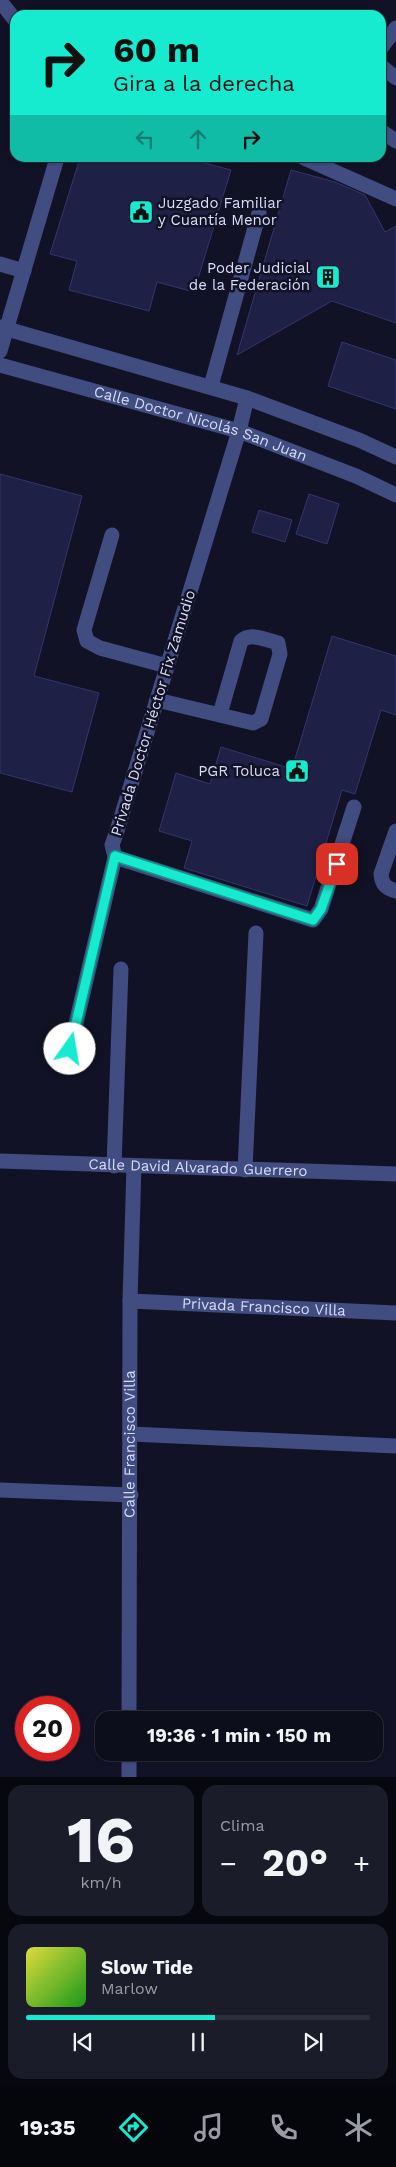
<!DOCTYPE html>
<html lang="es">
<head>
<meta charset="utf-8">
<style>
	:root { --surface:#0d0e1c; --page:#1b1c29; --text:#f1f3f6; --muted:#9a9ca3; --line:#2d2e3b; --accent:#16ebd0 }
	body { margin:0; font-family:"Work Sans",sans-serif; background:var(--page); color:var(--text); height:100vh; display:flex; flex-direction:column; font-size:19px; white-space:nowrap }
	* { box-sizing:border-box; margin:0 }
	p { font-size:16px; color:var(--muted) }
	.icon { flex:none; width:28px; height:28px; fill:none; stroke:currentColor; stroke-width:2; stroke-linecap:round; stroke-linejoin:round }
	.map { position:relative; height:1777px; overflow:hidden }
	.drawer { display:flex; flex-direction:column; gap:8px; padding:8px; background:#07080f; flex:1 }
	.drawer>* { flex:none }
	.guide { position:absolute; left:10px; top:10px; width:376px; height:152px; border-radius:15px; box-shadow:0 1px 4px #0004,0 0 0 1px var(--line); background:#16ebd0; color:#111; overflow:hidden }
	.speed { position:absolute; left:15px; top:1696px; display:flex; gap:10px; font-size:25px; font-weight:700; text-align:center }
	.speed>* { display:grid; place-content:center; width:65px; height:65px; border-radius:50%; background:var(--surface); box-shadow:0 1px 4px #0004,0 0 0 1px var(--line); line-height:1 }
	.speed .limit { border:8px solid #d22; background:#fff; color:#111 }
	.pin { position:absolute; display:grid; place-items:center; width:42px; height:42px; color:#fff; margin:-21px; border-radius:10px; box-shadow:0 2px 8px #0006 }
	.me { position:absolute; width:55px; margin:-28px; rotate:13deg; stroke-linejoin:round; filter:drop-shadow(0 0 4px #0008) }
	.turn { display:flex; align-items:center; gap:18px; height:105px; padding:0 20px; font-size:22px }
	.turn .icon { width:65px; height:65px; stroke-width:2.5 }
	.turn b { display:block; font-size:35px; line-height:42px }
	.lanes { display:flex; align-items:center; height:48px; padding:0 20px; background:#0003; justify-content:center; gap:25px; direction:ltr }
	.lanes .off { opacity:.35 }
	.big { font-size:38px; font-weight:700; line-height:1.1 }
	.drawer .widget { flex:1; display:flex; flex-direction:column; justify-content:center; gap:8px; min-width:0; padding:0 18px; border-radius:15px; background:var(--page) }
	.drawer .dial { align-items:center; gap:0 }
	.dial b { font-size:65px; line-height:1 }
	.song { display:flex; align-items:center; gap:15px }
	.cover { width:60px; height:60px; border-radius:8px; background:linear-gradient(135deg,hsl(60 70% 55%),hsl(120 70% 35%)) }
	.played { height:5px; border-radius:2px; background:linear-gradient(90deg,var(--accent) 55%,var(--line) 55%) }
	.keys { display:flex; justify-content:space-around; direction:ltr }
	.heat { display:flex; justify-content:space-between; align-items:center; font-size:28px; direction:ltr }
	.drawer .tiles { flex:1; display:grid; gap:8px; grid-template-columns:1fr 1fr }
	.widget:last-child { grid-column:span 2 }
	.trip { position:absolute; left:95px; top:1711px; width:288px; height:50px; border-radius:15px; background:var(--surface); box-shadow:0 1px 4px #0004,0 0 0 1px var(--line); font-weight:700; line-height:50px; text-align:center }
	.tabs { display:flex; height:80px; justify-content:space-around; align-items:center; background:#05060b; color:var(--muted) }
	.tabs .icon { width:35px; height:35px }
	.tabs .on { color:var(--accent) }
	.tabs b { font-size:22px; color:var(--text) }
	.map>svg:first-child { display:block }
	.building { fill:#1f2045; stroke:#33356f }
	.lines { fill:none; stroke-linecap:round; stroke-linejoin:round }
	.minor { stroke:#414c80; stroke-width:15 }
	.route-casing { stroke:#0e9987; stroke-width:12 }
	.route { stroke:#16ebd0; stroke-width:9 }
	.labels { text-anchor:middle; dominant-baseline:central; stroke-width:5; stroke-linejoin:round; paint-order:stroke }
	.poi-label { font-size:15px; fill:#d9ddfc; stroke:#111225; text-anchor:end }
	.street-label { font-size:15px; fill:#d9ddfc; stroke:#111225 }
</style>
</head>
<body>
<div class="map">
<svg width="396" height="1777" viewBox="0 0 396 1777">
	<rect width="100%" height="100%" fill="#111225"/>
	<!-- building -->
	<path class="building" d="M80 158H186L231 170 194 292 157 282 149 311 69 290 77 261 50 254Z
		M291 170 335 182 365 195 385 232 396 226V323L332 301 237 355Z
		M342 342 396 360V409L328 386Z
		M0 474 82 496 34 676 99 693 72 792 0 773Z
		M309 494 339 504 327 544 296 534Z
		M259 510 292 520 285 542 252 532Z
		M332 636 396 656V715L381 710 355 794 342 790 307 906 184 868 192 841 159 831 176 773 210 784 221 747 292 769Z"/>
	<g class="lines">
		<!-- minor -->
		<g class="minor">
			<path d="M0 1 15 20"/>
			<path d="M381 48 396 28"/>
			<path d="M381 66 396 78"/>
			<path d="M381 131 396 141"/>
			<path d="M304 158 396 199"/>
			<path d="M0 264 24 271"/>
			<path d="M0 327 247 398 359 440 396 457"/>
			<path d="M0 351 57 158"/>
			<path id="s1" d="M0 365 239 431 356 476 396 495"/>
			<path d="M211 386 259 213"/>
			<path d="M247 398 239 431 116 834 112 845 115 857 313 920 321 909 354 807"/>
			<path d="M112 535 84 630 87 641 100 648 167 666"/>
			<path d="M157 700 253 723 261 719 280 654 278 643C266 640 251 632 241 641L220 714"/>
			<path d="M396 831 381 874C382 885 386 888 396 891"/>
			<path d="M70 1049 115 857"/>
			<path id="s2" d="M0 1161 396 1174"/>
			<path d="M114 1166 121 969"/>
			<path d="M245 1170 256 933"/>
			<path id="s3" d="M130 1301 396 1313"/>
			<path d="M131 1434 396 1446"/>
			<path d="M0 1490 131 1495"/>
			<path id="s4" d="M129 1720 130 1301 134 1166"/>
			<path d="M129 1777V1752"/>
		</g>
	</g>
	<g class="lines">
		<defs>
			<path id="route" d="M70 1049 115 856 313 920 321 909 337 864"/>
		</defs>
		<!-- route casing -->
		<use href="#route" class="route-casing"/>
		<!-- route -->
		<use href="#route" class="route"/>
	</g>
	<!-- icons -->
	<defs>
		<symbol id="civic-square" viewBox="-11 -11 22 22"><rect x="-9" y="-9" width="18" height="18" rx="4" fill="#16ebd0" stroke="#111225"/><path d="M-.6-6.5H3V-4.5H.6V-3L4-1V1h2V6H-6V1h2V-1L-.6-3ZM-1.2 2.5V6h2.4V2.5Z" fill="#111"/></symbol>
		<symbol id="building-square" viewBox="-11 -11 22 22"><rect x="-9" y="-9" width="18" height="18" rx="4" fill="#16ebd0" stroke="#111225"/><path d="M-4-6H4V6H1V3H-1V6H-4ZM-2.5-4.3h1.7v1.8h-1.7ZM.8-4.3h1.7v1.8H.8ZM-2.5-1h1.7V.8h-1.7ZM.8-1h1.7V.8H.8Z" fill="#111"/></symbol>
	</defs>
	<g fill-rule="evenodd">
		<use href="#civic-square" x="127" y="198" width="28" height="28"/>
		<use href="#building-square" x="314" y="263" width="28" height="28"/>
		<use href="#civic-square" x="283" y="757" width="28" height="28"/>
	</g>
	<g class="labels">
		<!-- poi labels -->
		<g class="poi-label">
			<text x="158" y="203" text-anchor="start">Juzgado Familiar<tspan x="158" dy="17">y Cuantía Menor</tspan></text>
			<text x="310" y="268">Poder Judicial<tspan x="310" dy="17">de la Federación</tspan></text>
			<text x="280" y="771">PGR Toluca</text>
		</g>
		<!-- street labels -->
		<g class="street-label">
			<text stroke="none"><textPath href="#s1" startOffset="209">Calle Doctor Nicolás San Juan</textPath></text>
			<text transform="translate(153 713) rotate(-73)">Privada Doctor Héctor Fix Zamudio</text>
			<text stroke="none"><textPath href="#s2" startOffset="198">Calle David Alvarado Guerrero</textPath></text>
			<text stroke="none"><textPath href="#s3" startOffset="134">Privada Francisco Villa</textPath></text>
			<text stroke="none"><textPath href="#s4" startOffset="276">Calle Francisco Villa</textPath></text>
		</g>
	</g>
</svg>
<div class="speed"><div class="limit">20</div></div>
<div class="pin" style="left:337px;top:864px;background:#d93025"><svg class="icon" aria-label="arrive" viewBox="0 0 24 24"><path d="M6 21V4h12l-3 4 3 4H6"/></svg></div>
<svg class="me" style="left:70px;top:1049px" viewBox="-20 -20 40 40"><circle r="19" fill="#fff"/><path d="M0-13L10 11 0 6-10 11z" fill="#16ebd0"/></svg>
<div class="trip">19:36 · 1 min · 150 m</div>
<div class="guide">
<div class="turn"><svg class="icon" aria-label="right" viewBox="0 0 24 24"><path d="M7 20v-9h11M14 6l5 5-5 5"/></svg><div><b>60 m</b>Gira a la derecha</div></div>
<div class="lanes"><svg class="icon off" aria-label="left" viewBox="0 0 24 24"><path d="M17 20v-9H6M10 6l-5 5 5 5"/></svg><svg class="icon off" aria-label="ahead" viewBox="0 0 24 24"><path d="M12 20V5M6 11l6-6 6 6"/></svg><svg class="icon" aria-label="right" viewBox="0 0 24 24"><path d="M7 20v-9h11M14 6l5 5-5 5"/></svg></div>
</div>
</div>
<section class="drawer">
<div class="tiles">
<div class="widget dial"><b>16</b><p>km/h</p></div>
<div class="widget"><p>Clima</p>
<div class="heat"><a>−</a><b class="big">20°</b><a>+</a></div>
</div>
<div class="widget">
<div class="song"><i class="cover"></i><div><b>Slow Tide</b><p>Marlow</p></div></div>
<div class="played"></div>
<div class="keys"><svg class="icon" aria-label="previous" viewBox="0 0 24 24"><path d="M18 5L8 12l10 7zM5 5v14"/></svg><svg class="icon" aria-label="pause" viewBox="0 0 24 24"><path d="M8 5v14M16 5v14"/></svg><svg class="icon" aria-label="next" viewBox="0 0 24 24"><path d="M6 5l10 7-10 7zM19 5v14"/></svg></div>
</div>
</div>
</section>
<nav class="tabs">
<b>19:35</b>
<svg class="icon on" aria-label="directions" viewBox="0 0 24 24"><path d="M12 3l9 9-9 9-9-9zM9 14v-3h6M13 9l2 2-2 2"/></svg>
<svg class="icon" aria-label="music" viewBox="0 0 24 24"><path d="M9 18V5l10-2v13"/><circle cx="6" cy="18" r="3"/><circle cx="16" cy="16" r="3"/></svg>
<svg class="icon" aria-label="phone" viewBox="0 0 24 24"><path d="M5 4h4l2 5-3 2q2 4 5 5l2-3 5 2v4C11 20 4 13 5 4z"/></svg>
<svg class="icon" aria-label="climate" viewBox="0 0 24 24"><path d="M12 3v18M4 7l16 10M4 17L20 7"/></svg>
</nav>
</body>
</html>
